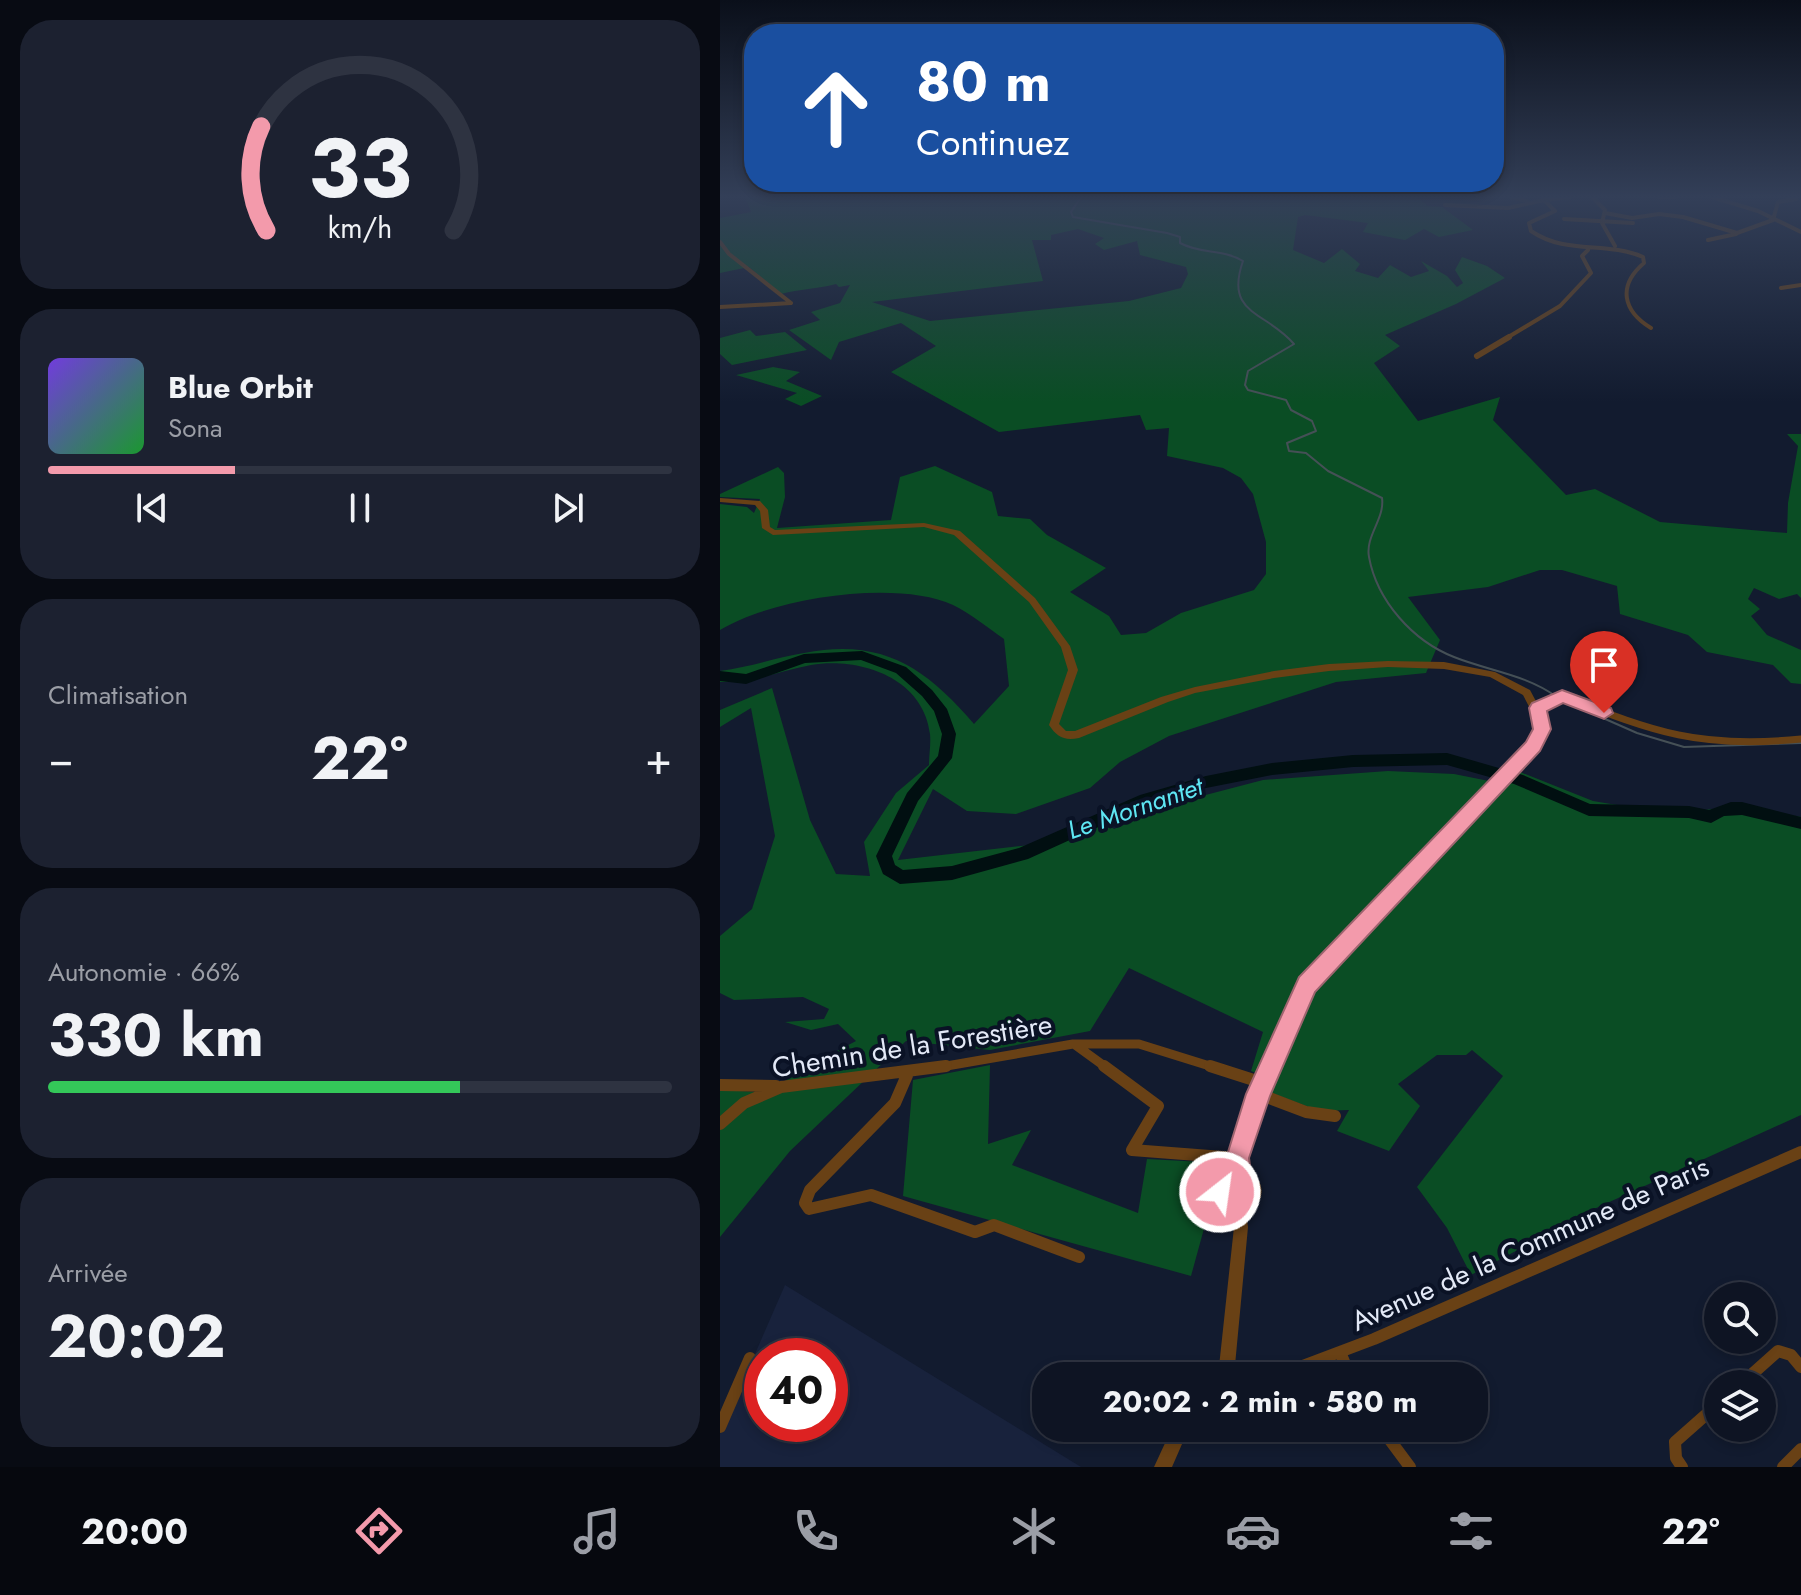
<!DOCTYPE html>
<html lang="fr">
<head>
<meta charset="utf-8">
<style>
	:root { --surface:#0e1423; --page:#1c2130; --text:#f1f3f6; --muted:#9b9ea6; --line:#2e3341; --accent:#f39aab }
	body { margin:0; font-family:Jost,sans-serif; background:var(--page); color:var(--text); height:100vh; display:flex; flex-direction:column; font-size:30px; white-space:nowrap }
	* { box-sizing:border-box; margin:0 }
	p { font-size:26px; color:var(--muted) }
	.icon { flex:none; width:44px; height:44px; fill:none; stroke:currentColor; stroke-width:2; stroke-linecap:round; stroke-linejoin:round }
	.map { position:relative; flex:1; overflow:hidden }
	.side { display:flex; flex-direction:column; gap:20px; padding:20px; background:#080b13; width:720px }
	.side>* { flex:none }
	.top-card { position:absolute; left:24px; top:24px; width:760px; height:168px; border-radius:32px; box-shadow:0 4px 12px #0003,0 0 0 2px var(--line); background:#1a4fa0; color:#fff; overflow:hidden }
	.buttons { position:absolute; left:984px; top:1282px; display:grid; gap:16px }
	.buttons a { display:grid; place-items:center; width:72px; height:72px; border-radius:50%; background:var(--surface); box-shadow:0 4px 12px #0003,0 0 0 2px var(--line); font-size:40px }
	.speed { position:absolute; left:24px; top:1338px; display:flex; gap:16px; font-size:40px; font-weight:700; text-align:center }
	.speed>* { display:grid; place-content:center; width:104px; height:104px; border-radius:50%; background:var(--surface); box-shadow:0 4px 12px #0003,0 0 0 2px var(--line); line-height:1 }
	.speed .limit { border:12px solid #d22; background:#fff; color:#111 }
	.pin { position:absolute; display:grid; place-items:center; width:68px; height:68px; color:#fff; margin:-82px -34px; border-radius:50% 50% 50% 0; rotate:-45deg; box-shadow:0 0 8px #0007 }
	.pin .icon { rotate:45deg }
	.me { position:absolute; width:88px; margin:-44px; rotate:30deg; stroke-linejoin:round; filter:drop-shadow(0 0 6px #0008) }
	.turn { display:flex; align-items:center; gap:28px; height:168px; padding:0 40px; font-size:36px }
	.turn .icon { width:104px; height:104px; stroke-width:2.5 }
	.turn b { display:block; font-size:56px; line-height:68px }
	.big { font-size:60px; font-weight:700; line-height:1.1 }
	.side .card { flex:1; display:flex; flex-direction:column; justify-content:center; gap:12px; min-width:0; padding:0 28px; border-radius:32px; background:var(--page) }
	.side .dial { align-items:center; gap:0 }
	.dial svg { height:208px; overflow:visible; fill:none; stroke:var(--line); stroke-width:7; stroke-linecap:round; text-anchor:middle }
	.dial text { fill:var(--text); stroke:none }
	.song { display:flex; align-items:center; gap:24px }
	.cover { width:96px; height:96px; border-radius:12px; background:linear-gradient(135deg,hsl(260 70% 55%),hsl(130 70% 35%)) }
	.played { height:8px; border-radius:4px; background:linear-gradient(90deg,var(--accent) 30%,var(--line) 30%) }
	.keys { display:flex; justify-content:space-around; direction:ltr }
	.heat { display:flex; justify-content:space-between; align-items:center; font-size:44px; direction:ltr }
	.charge { height:12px; border-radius:6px; background:linear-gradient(90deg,#34c759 66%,var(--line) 0) }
	.trip { position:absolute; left:312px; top:1362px; width:456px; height:80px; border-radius:32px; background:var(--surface); box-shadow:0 4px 12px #0003,0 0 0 2px var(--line); font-weight:700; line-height:80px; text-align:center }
	.tabs { display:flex; height:128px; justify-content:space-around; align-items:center; background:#06080e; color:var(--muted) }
	.tabs .icon { width:56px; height:56px }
	.tabs .selected { color:var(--accent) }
	.tabs b { font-size:36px; color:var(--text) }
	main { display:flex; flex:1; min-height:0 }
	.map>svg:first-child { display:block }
	.built { fill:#18223c; fill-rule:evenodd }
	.green { fill:#0a4d24; fill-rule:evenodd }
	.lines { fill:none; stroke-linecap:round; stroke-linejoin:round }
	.stream { stroke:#455056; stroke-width:2 }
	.river { fill:#010f11; fill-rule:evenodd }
	.minor-far4 { stroke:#694115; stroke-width:4 }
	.minor-far3 { stroke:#694115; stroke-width:6 }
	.minor-far2 { stroke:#694115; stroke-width:7 }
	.minor-far1 { stroke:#694115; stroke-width:9 }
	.minor { stroke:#694115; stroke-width:12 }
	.tertiary { fill:#694115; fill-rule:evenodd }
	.route { fill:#f39aab; stroke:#9e646f; stroke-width:2 }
	.labels { text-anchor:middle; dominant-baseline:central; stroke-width:8; stroke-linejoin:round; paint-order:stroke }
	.water-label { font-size:26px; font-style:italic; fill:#5ee6f3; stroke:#0a1225 }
	.near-street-label { font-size:28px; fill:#e3e9f7; stroke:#0a1225 }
</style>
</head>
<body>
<main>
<section class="side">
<div class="card dial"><svg viewBox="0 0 100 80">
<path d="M14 69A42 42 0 1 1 86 69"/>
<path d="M14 69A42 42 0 0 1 12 29" stroke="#f39aab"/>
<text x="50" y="56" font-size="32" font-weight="700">33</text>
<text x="50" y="72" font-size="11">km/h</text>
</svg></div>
<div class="card">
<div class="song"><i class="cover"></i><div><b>Blue Orbit</b><p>Sona</p></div></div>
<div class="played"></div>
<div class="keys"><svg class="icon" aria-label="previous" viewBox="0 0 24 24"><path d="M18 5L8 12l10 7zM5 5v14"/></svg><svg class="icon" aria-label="pause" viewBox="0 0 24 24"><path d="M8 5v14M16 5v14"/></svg><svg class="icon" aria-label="next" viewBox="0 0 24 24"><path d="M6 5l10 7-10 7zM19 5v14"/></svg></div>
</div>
<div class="card"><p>Climatisation</p>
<div class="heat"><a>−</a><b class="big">22°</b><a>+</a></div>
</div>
<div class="card"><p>Autonomie · 66%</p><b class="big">330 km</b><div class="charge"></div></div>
<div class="card"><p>Arrivée</p><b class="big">20:02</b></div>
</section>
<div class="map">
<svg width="1081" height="1467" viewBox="0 0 1081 1467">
	<rect width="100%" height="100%" fill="#121b2f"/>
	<!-- built -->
	<path class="built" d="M65 1285 361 1467H0V1434ZM42 1356H110V1424H42Z"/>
	<!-- green -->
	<path class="green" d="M25 197H696L708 206 722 207 753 230 719 237 704 229 685 240 643 232 648 223 585 215 578 217 573 250 604 263 622 249 640 264 635 271 658 278 670 265 691 277 709 271 701 261 727 276 737 287 743 283 735 270 742 257 767 266 785 278 736 304 665 335 680 346 654 363 698 421 780 397 773 420 846 495 875 489 940 522 1067 533 1068 503 1078 446 1067 434H1081V598L1077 594 1059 599 1034 588 1028 599 1040 609 1031 616 1047 635 1081 650V684L1071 683 1053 665 987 652 968 635 900 614 897 586 842 570H820L768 587 688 597 720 640 706 673 616 682 449 736 400 762 370 788 296 814 247 811 213 789 178 860 310 845 376 816 394 829 455 803 543 780 668 771 734 774 774 782 660 893 620 939 624 943 800 772 873 801 897 805 984 810 1018 806 1081 817V1115L874 1209 751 1275 727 1228 697 1187 783 1076 752 1050 746 1055H717L678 1084 700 1106 669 1151 617 1131 629 1110 599 1111 547 1091 551 1079 531 1071 543 1032 409 968 370 1031 270 1050 186 1041 70 1151 0 1237V1090L58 1093 69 1076 136 1041 118 1024 91 1030 65 1022 104 1019 109 1009 83 997 14 1000 0 993V936L32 909 55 836 31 708 0 727V710L52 688 90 820 116 874 150 876 144 842 176 793 209 765C209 755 211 744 210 734 203 677 139 657 91 665 60 671 32 683 0 682V671C29 667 55 658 84 653 162 638 205 667 254 724L289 686 284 639C268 628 251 614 233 605 176 579 52 598 0 630V504L27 507 34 513 40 499 0 497V494L58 467 64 473 65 497 57 528 171 520 180 477 215 466 272 492 278 516 310 519 327 535 386 568 350 592 389 616 401 635 426 633 461 613 534 590 546 574V542L533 494 521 478 503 468 447 456 449 428 426 430 420 415 279 432 171 372 216 346 181 323 119 342 111 360 69 330 100 320 91 312 120 303 130 285 119 287 116 284C97 289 80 289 61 294L29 267 0 273V218L31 212ZM358 229 384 238 375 244 384 250 417 241 420 255 466 267 468 274 461 288 409 301 210 321 152 302 323 281 312 240H331V235Z
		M30 330 36 336 65 332 87 350 12 365 0 354V338Z
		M53 367 80 372 66 381 102 396 81 406 65 399 77 393 16 375Z
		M270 1065 268 1144 311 1130 292 1165 418 1213 427 1159 502 1163 471 1276 183 1196 193 1080Z"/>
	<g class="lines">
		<!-- stream -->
		<path class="stream" d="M361 197 351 212 353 217 447 233 460 237V243C480 254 503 249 523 261 504 315 546 311 574 344L528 371 525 385 528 390 566 400 571 410 592 421 596 431 567 443 569 451 586 453 608 471 662 498C665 519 645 536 649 557 657 601 693 641 734 657 769 671 805 674 837 697
			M842 700 917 733 964 747 1081 743"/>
		<!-- river -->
		<path class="river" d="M142 651 186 667 212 690 227 709 236 734 232 758 198 801 172 856 175 865 183 870 232 866 299 848 420 795 486 776 552 763 633 755 727 753 803 775 870 804 969 806 989 810 1011 802H1022L1081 817V829L1022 815 1004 816 991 823 969 818 869 816 794 784 727 765 633 767 552 775 486 788 429 804 308 859 232 880 180 884 163 874 156 856 187 793 218 756 222 734 214 711 202 696 176 673 141 660 85 663 26 684 0 681V671L26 674 84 654Z"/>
		<!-- minor-far4 -->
		<path class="minor-far4" d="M791 197 807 201
			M850 197 824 200 835 211 809 223 811 231C846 255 886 241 923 257L924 263C897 286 903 311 931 328
			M872 197 885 210 882 223 895 246
			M939 197H955
			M992 197 1038 211 1081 232
			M725 205 788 208 824 200
			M885 213 912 218 939 214 963 217 1017 233 1053 220 1058 202 1076 199
			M844 219 913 223
			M988 240 1016 234
			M0 242 9 254 71 303
			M1061 288 1081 285
			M0 307 71 303
			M785 339 840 306 871 273 862 256 868 250"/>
		<!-- minor-far3 -->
		<path class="minor-far3" d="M757 356 789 337"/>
		<!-- minor-far2 -->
		<path class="minor-far2" d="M818 708 842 696C935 732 978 749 1081 739"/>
		<!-- minor-far1 -->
		<path class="minor-far1" d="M354 1044 387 1068
			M215 1068 353 1044H419L496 1068"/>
		<!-- minor -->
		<path class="minor" d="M384 1066 438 1106 412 1150 516 1158
			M490 1066 543 1083
			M188 1073 175 1103 90 1190 85 1203 89 1209 151 1195 255 1232 274 1225 359 1257
			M0 1085 56 1086
			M539 1094 586 1112 615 1116
			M0 1124 24 1103 61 1087 226 1066
			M620 1352 630 1376
			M556 1376 654 1339 1081 1152
			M1021 1384 1058 1351 1071 1355 1081 1367
			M0 1427 30 1358
			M661 1428 690 1467
			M962 1467 956 1458 955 1442 998 1404
			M1063 1467 1081 1449"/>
		<!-- tertiary -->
		<path class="tertiary" d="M0 498 40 501 48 510 50 527 55 530 204 523 240 531 315 598 350 646 358 670 339 724 346 731H355L441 697 475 687 554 671 609 664 668 661 724 662 775 672 810 690 827 722 817 749 591 989 549 1085 523 1158 524 1168C546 1178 548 1202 526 1213L528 1227 514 1376H498L514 1227 511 1215C487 1205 485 1178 510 1168L509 1158 538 1078 583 981 809 744 817 722 803 695 770 677 724 669 668 667 609 671 554 678 475 693 448 702 359 738C344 741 337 737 329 725L348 670 341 647 309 602 234 535 204 527 53 535 42 528 40 511 35 505 0 502ZM513 1181H521L527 1187V1195L521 1201H513L507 1195V1187Z
			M452 1428H469L452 1467H434Z"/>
	</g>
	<!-- sky -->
	<linearGradient id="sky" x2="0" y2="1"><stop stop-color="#0a0f1a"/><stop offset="0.49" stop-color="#333f58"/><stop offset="1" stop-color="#333f58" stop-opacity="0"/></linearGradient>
	<rect width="1081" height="402" fill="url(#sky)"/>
	<!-- route -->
	<path class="route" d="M842 690 891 708 893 713 884 719 843 703 827 711 831 729 820 751 595 992 550 1096 529 1158 531 1173 528 1182 516 1187 509 1202 500 1205 490 1202 487 1192 498 1167 504 1165 526 1094 579 977 806 742 813 729 809 708 812 703Z"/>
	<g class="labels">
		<!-- water labels -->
		<g class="water-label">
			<text transform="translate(415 808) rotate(-19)">Le Mornantet</text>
		</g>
		<!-- near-street labels -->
		<g class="near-street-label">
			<text transform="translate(192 1046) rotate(-9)">Chemin de la Forestière</text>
			<text transform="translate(810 1244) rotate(-24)">Avenue de la Commune de Paris</text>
		</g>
	</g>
</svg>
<div class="buttons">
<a><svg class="icon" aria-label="search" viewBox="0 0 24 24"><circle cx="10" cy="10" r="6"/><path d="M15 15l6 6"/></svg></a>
<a><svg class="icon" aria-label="layers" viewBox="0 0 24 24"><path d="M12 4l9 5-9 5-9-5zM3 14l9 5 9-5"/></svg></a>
</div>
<div class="speed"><div class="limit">40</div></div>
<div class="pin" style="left:884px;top:713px;background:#d93025"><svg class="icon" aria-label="arrive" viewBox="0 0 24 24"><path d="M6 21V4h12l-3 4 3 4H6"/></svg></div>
<svg class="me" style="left:500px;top:1192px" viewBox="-20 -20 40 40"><circle r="17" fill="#f39aab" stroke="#fff" stroke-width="3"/><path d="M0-11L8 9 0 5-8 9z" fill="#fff"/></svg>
<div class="trip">20:02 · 2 min · 580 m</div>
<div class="top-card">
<div class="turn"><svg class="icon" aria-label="ahead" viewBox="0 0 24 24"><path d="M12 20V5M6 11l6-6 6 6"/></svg><div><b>80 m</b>Continuez</div></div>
</div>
</div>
</main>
<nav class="tabs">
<b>20:00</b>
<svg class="icon selected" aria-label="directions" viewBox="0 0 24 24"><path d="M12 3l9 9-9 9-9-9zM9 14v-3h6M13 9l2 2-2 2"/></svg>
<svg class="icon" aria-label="music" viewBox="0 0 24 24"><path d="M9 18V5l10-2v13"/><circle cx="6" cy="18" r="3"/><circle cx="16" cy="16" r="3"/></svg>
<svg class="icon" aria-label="phone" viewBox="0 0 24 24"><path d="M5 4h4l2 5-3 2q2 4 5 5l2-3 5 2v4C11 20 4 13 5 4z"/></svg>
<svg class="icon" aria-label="climate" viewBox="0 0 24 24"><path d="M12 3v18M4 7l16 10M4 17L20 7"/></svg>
<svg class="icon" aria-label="car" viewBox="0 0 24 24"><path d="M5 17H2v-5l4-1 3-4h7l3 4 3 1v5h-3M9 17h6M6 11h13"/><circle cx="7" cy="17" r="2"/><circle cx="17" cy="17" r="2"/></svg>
<svg class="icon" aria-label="filters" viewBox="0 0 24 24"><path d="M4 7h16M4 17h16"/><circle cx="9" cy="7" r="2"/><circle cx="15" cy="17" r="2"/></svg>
<b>22°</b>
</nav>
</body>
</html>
